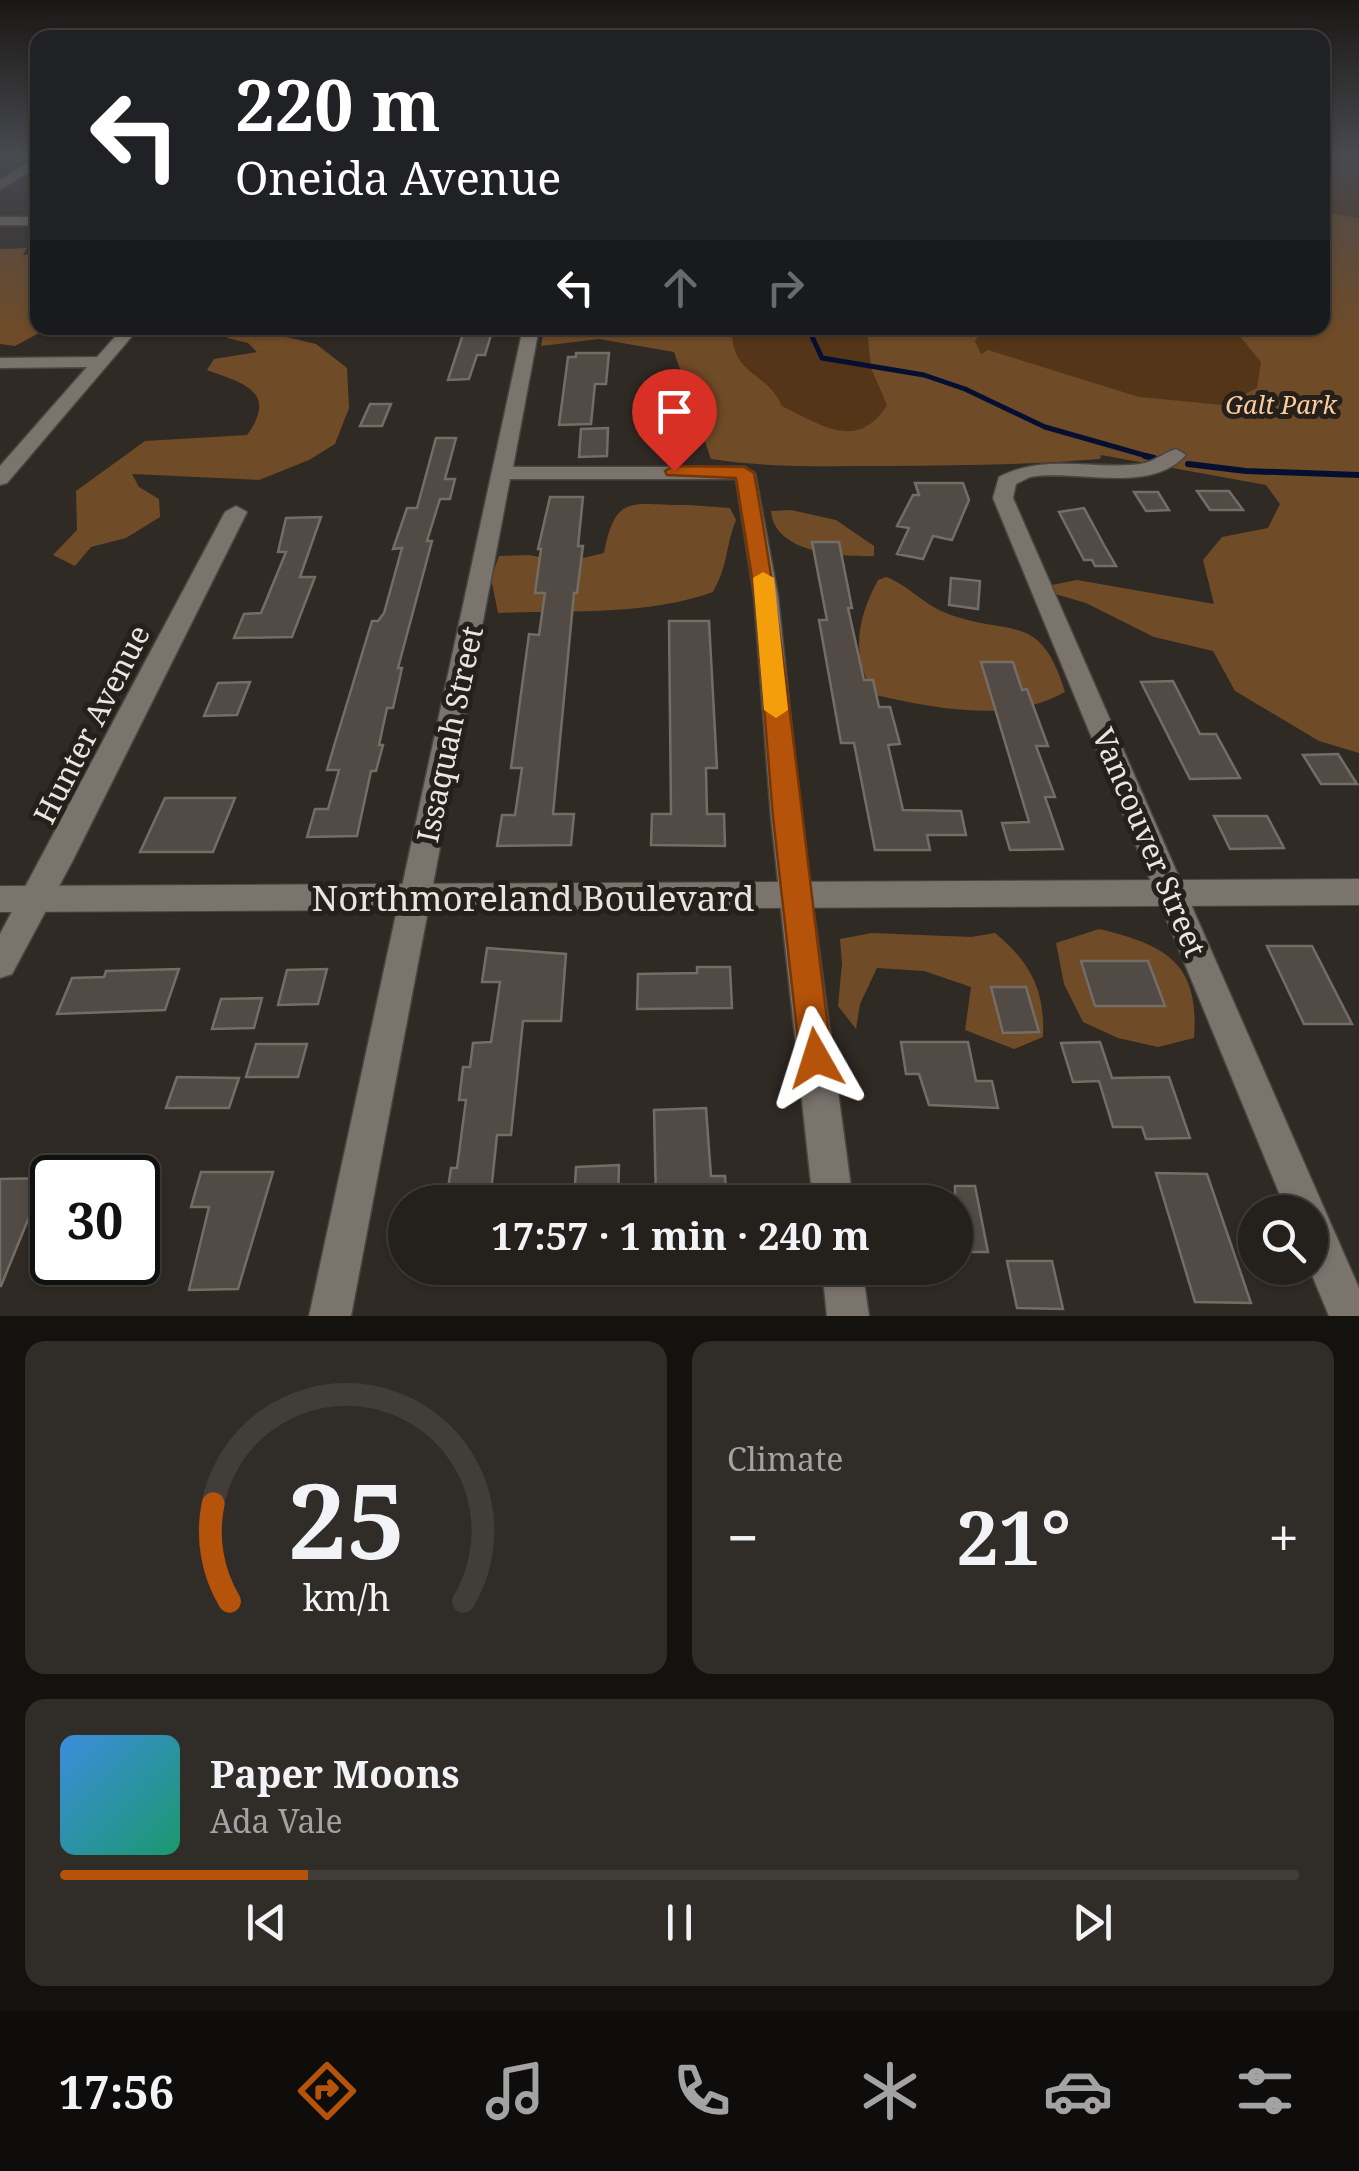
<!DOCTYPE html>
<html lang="en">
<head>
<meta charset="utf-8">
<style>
	:root { --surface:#24201b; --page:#302d28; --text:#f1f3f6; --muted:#a3a3a3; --line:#413e3a; --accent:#b45309 }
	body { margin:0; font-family:"Noto Serif",serif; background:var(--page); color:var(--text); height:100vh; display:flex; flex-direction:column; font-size:38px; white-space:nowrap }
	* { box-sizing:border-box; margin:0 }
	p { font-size:32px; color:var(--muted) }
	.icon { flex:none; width:55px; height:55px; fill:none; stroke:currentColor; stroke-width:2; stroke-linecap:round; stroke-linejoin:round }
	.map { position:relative; height:1316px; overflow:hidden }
	.sheet { display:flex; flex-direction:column; gap:25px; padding:25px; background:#14120f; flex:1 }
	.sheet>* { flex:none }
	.top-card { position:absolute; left:30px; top:30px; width:1300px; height:305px; border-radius:20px; box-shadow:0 2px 8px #0004,0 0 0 2px var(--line); background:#202124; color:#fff; overflow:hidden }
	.buttons { position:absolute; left:1238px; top:1195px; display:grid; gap:20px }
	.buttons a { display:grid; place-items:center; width:90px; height:90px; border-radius:50%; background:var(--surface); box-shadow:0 2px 8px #0004,0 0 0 2px var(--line); font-size:50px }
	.speed { position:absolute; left:30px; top:1155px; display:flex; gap:20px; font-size:50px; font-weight:700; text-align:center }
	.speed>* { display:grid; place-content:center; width:130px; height:130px; border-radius:50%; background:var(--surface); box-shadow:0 2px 8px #0004,0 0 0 2px var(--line); line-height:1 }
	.speed .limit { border:5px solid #111; border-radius:15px; background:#fff; color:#111 }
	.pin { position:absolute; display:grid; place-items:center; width:85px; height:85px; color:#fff; margin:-102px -42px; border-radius:50% 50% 50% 0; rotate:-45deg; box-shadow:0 0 10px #0007 }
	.pin .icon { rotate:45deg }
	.me { position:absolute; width:110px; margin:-55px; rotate:354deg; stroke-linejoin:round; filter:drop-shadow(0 0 8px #0008) }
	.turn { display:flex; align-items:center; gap:35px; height:210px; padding:0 40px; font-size:45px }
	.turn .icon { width:130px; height:130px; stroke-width:2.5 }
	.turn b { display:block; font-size:70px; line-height:85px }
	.lanes { display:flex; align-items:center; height:95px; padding:0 40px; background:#0003; justify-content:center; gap:50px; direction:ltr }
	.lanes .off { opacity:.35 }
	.big { font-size:75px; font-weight:700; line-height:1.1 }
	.sheet .card { flex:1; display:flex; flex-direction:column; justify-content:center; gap:15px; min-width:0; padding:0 35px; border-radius:20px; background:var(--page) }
	.sheet .dial { align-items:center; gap:0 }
	.dial svg { height:260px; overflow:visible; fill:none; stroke:var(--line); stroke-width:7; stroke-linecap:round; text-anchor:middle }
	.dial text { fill:var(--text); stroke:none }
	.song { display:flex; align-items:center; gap:30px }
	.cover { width:120px; height:120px; border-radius:15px; background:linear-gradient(135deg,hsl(210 70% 55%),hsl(160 70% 35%)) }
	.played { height:10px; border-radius:5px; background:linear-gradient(90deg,var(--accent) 20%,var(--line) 20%) }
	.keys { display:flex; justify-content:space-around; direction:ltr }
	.heat { display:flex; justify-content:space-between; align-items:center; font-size:55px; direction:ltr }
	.sheet .tiles { flex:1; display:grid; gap:25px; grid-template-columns:1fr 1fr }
	.card:last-child { grid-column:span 2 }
	.trip { position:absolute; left:388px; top:1185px; width:585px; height:100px; border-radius:50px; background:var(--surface); box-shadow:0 2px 8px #0004,0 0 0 2px var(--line); font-weight:700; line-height:100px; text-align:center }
	.tab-bar { display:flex; height:160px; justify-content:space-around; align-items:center; background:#0e0d0b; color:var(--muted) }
	.tab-bar .icon { width:70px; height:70px }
	.tab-bar .on { color:var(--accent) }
	.tab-bar b { font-size:45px; color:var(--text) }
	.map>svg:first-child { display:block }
	.green { fill:#543517 }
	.forest { fill:#704b27 }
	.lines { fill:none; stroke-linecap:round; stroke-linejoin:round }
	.stream-far1 { stroke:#050f32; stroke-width:5 }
	.stream { stroke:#050f32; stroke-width:6 }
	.building { fill:#524b45; stroke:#746d66; stroke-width:2.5 }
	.minor-casing { stroke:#4a4540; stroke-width:3 }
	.tertiary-casing { stroke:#4a4540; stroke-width:2 }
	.minor { fill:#7b746d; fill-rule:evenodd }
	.tertiary { fill:#7b746d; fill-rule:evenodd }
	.route { fill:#b45309; stroke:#753606; stroke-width:2.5 }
	.slow { fill:#f59e0b }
	.labels { text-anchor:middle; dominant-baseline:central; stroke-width:10; stroke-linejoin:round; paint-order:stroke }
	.far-park-label { font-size:25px; font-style:italic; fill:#fccb9e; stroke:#26201b }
	.street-label { font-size:30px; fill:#e9e5e1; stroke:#26201b }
	.near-street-label { font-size:35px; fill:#e9e5e1; stroke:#26201b }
</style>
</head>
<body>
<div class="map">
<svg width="1359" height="1316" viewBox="0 0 1359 1316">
	<rect width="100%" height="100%" fill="#302a24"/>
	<!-- green -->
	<path class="green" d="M1323 154H1359V488L975 424 751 461 713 328H1322Z"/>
	<!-- forest -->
	<path class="forest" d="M1323 212 1359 218V753L1319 741 1235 691 1213 651 1154 637 1086 603 1055 594 1052 585 1077 580 1214 604 1203 560 1222 537 1268 528 1280 504 1266 485 1101 455 1100 459C1029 465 957 465 886 466 827 466 769 468 711 459L674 352 599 339 541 346 543 335C573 319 649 326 683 332V328H732C731 377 765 369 782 406 821 425 858 452 887 405L871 368 867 328H984L975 341 981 354 988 350 1139 397 1223 405 1257 388 1261 362 1233 328H1322Z
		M27 248 23 255 37 254 38 328H48L15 346 0 344V249Z
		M234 328H249L316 344 347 368 349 408 335 444 309 460 259 480 132 474 139 487 159 499 160 517 126 538 91 547 75 566 53 555 77 530 76 491 145 441 247 435C279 391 242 383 207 370L214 359 257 352 248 343 227 338Z
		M689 505 730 508 736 520C725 547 729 564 713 592 647 616 567 610 498 613L491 578 499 556 529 555 566 562 604 553C616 490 634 506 689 505Z
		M791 510 836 520 874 546V556C841 557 774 553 771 511Z
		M886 577C908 585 923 604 946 613 1009 638 1040 609 1065 692 1009 724 934 708 875 695 850 656 857 619 878 580Z
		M1099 929C1166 945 1200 963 1194 1038L1158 1047 1118 1038 1083 1022 1064 984 1056 943Z
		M872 933 971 937 995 933C1031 963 1045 990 1043 1037L1014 1049 965 1030 971 987 924 971 877 968 860 1004 856 1029 838 1006 842 964 840 939Z"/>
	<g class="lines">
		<!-- stream-far1 -->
		<path class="stream-far1" d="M808 328 822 358 924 375 965 389 1045 427 1154 458"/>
		<!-- stream -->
		<path class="stream" d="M1145 456 1154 458
			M1188 464 1246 471 1359 475"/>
	</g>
	<!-- building -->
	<path class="building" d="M465 328H493L485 355H477L469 379 448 380Z
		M576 353H609L606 384H595L591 424 559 425 568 357H576Z
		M370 404H391L382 426H360Z
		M608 428 607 456 579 457 581 429Z
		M436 438H456L445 479H455L450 499H440L427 541H432L398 668H402L393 708H387L379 745H383L376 771H371L357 836 307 837 315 809H328L339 770H327L334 746 372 621H378L384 613 402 548 393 549 407 508H417Z
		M915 483H963L969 500 952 540 933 536 923 559 897 554 909 528 897 526 913 495H919Z
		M1197 491H1229L1243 510H1210Z
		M1134 492H1158L1169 510 1146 511Z
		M550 497H583L578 546H583L577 593H574L553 814H574L571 845 497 846 502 815H515L522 768H511L529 634 539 635 545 593H535L541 549H538Z
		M1084 508 1104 545 1116 566H1095L1092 560H1084L1059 512Z
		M321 517 300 577H315L292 637 234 638 244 614 261 613 286 552H278L286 518Z
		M812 542H839L852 608H848L864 680H873L879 707H890L900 744 888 745 903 810 961 811 966 835H927L930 850H875L854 743H841L819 620H827Z
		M951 578 980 581 978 609 949 605Z
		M669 621H709L717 768H706L707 814H724L725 846 651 845 652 814H671Z
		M981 662H1013L1022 690 1027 689 1048 746H1036L1055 797H1045L1063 849 1010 850 1002 823 1029 822Z
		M1173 681 1200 734H1216L1240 778 1190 779 1141 682Z
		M250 682 237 715 204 716 218 683Z
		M1338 754 1357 784H1321L1303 755Z
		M165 798H235L213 852H140Z
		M1214 816H1267L1284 848 1230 849Z
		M1267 946H1312L1352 1024H1304Z
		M487 948 566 954 561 1021H523L511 1135H497L490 1202H446L451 1168H457L466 1100H459L463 1067H470L473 1043 491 1042 500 982H482Z
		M1081 961H1148L1165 1006H1095Z
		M697 967H730L732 1008 637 1009 638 974 697 973Z
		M179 969 165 1010 57 1014 72 978 104 977 106 971Z
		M327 969 318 1004 278 1005 287 970Z
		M991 987H1026L1039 1032 1003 1033Z
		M262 998 254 1028 212 1029 221 999Z
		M901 1042H968L976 1081H992L998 1108 929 1105 919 1074H906Z
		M1100 1042 1112 1078 1169 1077 1190 1138 1146 1139 1142 1127H1113L1099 1081 1073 1082 1061 1043Z
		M256 1044H307L298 1077H246Z
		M177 1077 239 1078 229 1108H166Z
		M706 1108 711 1176H725L727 1202H656L654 1110Z
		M619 1165 618 1202H574L576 1167Z
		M201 1172H273L238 1289 189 1290 209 1207H191Z
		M1156 1173 1207 1174 1251 1303 1195 1302Z
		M45 1178 1 1286H0V1179Z
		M955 1186H975L988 1252H955Z
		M1007 1261H1052L1063 1309 1017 1308Z"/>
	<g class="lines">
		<defs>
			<path id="minor" d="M38 156V166L0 190V180Z
				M0 217H38V225H0Z
				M123 328H139L7 483 0 485V466L87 367 0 368V358L97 357Z
				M523 328H539L513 467H745L755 473 778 596 801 817 853 1202H813L771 817 754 596 736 479H510L351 1316H309Z
				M1176 449 1186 455C1149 495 1078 469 1030 477L1016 484 1013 498 1359 1288V1316H1329L1309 1268 1310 1212H1287L993 498 999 477C1046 453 1090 470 1140 464 1154 462 1163 453 1176 449Z
				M236 506 247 512 72 862 12 974 0 978V934L225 512Z
				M822 1268H862L869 1316H827Z"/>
			<path id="tertiary" d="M1359 879V905L0 912V886Z"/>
		</defs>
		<!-- minor casing -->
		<use href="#minor" class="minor-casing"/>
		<!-- tertiary casing -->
		<use href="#tertiary" class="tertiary-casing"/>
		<!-- minor -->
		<use href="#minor" class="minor"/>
		<!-- tertiary -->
		<use href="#tertiary" class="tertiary"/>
	</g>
	<!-- sky -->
	<linearGradient id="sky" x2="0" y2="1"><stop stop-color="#1a1714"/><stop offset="0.46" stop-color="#484a50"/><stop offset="1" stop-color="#484a50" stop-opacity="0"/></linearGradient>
	<rect width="1359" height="338" fill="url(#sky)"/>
	<!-- route -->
	<path class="route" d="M674 466 744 467 754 473C789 666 806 863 832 1058L827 1068 816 1072 804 1068 800 1058 773 817 755 596 736 478 667 475 665 471Z"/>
	<!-- slow -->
	<path class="slow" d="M763 572 774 578 788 710 776 718 764 710 753 578Z"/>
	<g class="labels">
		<!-- far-park labels -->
		<g class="far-park-label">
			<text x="1281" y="404">Galt Park</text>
		</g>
		<!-- street labels -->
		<g class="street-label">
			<text transform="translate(91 724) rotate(-63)">Hunter Avenue</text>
			<text transform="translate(449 734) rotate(-78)">Issaquah Street</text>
			<text transform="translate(1150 842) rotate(67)">Vancouver Street</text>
		</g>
		<!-- near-street labels -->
		<g class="near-street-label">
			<text x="533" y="897">Northmoreland Boulevard</text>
		</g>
	</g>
</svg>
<div class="buttons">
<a><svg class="icon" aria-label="search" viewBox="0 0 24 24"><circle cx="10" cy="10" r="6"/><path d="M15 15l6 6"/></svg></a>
</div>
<div class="speed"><div class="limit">30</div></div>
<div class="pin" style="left:674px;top:471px;background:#d93025"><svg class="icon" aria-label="arrive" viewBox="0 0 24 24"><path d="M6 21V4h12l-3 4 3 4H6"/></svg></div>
<svg class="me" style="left:816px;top:1058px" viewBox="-20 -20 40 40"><path d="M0-17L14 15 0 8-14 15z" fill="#b45309" stroke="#fff" stroke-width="4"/></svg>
<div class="trip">17:57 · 1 min · 240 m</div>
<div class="top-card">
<div class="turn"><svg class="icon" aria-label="left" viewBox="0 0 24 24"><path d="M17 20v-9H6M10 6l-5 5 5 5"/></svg><div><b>220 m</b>Oneida Avenue</div></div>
<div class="lanes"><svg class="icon" aria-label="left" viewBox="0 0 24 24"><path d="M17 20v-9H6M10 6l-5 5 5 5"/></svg><svg class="icon off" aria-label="ahead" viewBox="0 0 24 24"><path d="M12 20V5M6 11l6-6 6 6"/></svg><svg class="icon off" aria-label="right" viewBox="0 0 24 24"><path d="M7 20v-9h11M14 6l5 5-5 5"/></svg></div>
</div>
</div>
<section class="sheet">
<div class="tiles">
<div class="card dial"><svg viewBox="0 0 100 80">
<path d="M14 69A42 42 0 1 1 86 69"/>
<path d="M14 69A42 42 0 0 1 9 39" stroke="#b45309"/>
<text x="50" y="56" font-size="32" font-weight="700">25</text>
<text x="50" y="72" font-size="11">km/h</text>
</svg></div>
<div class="card"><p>Climate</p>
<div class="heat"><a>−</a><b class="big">21°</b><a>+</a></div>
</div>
<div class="card">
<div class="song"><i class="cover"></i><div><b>Paper Moons</b><p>Ada Vale</p></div></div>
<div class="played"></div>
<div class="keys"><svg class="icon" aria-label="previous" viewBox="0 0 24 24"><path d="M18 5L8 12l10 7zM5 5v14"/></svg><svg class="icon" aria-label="pause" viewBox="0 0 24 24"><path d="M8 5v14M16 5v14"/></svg><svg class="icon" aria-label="next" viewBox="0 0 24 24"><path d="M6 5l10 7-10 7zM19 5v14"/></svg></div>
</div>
</div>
</section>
<nav class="tab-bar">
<b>17:56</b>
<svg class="icon on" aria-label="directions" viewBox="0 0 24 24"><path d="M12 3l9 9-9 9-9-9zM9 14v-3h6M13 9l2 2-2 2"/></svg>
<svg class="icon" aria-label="music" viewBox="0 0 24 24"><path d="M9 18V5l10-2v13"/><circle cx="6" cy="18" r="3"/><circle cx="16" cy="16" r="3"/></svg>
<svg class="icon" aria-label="phone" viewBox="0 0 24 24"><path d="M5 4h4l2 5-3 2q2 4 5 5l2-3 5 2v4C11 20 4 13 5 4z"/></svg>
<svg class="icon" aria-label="climate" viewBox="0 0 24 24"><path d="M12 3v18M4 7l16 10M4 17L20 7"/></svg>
<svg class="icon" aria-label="car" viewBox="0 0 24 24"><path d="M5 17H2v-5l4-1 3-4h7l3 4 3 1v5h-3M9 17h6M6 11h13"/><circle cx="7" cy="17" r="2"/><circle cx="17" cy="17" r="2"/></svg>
<svg class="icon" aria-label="filters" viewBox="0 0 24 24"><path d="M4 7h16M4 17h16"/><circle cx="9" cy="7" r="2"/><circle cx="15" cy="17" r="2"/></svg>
</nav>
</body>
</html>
